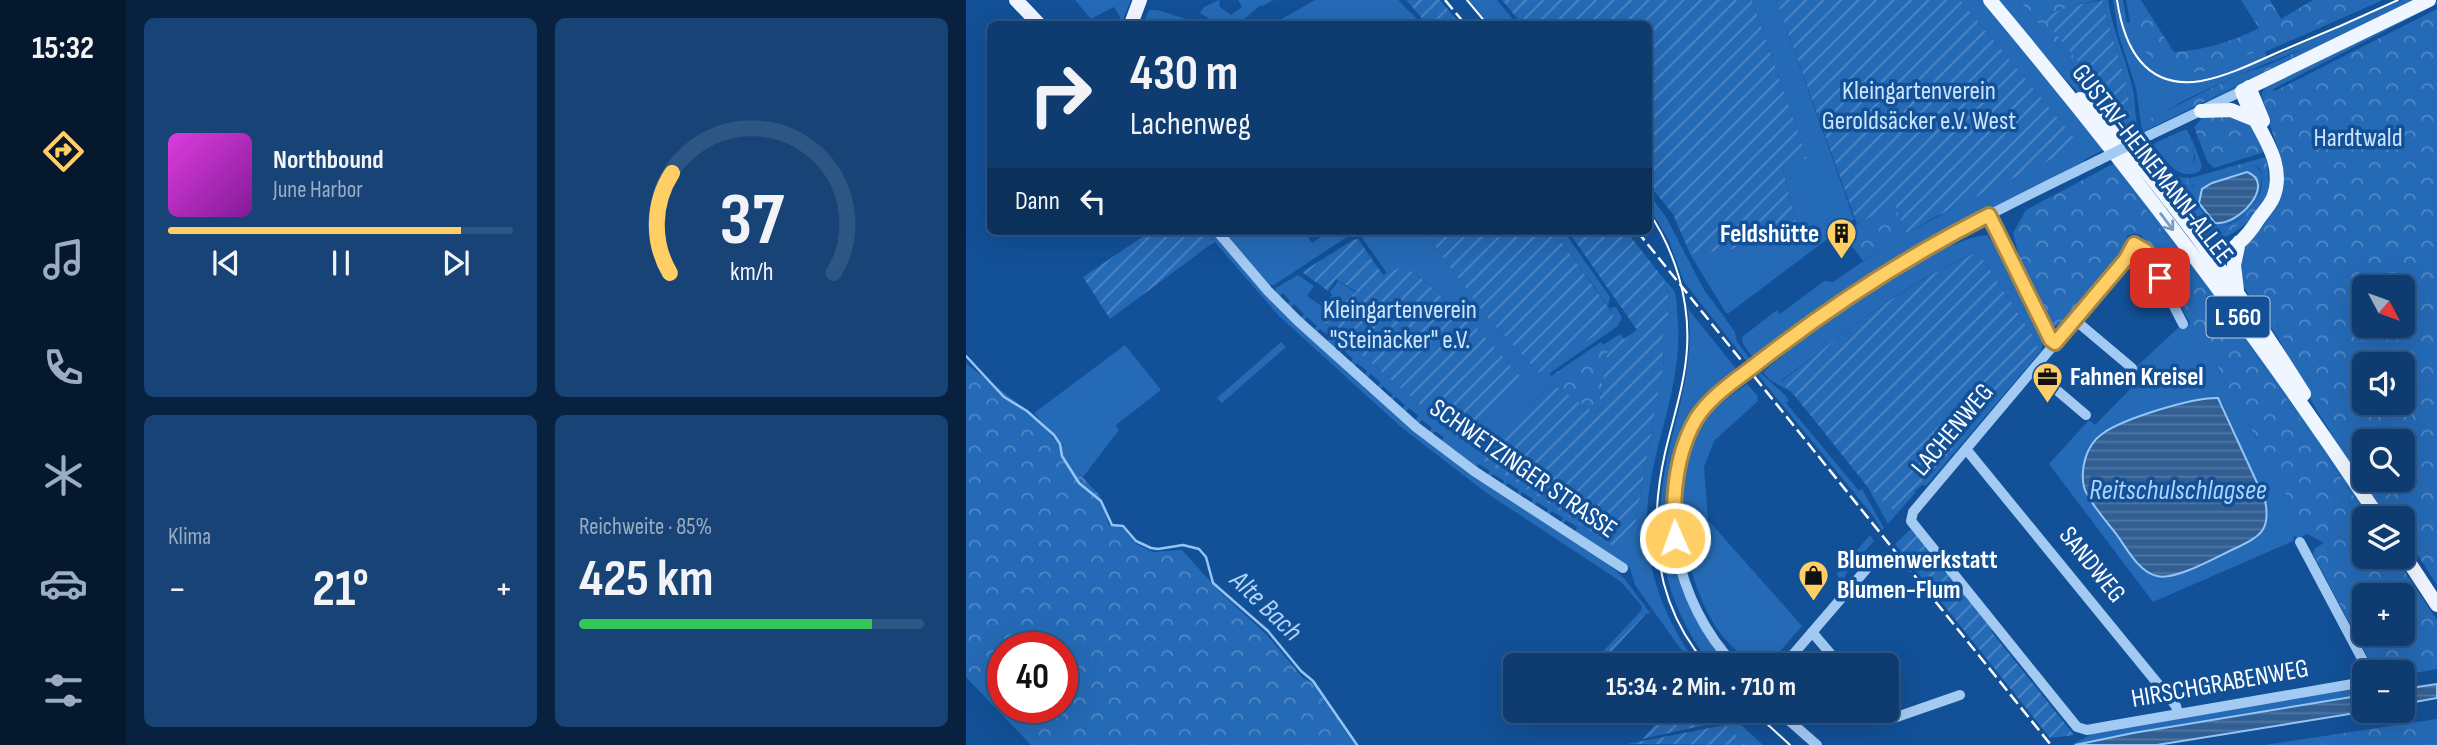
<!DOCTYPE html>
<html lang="de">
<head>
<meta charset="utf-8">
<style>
	:root { --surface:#0e3c71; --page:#174376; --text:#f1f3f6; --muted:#9badc3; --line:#2e5684; --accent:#ffce65 }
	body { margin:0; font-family:"Sofia Sans Condensed",sans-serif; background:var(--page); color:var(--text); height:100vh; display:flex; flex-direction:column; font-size:26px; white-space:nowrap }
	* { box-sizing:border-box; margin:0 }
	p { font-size:23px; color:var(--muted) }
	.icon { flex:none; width:38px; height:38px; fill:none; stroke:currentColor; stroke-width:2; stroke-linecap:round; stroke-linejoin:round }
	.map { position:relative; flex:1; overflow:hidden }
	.panel { display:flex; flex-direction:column; gap:18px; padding:18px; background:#08213e; width:840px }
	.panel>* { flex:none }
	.banner { position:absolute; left:21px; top:21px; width:665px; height:214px; border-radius:10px; box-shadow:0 7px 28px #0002,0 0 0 2px var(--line); background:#0e3c71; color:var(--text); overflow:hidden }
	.needle { width:46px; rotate:131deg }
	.fabs { position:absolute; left:1386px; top:275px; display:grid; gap:14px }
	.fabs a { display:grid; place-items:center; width:63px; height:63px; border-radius:10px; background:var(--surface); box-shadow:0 7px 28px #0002,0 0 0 2px var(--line); font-size:35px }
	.speed { position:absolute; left:21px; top:632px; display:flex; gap:14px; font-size:35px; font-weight:700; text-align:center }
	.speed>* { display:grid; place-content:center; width:91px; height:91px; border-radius:50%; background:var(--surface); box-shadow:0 7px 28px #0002,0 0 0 2px var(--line); line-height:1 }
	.speed .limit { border:10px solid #d22; background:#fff; color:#111 }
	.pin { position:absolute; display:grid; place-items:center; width:60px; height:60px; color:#fff; margin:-30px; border-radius:14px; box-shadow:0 4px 10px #0006 }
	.me { position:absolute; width:77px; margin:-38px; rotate:358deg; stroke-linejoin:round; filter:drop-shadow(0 0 5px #0008) }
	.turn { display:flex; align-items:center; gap:24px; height:147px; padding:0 28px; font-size:32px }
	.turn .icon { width:91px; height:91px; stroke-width:2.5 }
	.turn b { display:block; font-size:49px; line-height:60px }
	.then { display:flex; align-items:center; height:66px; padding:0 28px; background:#0003; gap:14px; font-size:26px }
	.big { font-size:52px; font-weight:700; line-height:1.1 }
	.panel .widget { flex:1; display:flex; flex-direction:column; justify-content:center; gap:10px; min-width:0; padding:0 24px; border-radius:10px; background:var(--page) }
	.panel .dial { align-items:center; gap:0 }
	.dial svg { height:182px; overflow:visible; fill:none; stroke:var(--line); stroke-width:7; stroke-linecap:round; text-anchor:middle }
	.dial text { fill:var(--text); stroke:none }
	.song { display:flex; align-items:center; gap:21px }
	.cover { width:84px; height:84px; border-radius:10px; background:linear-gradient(135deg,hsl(300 70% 55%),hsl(290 70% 35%)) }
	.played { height:7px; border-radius:4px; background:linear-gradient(90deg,var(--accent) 85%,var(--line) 85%) }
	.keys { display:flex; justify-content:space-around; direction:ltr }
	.heat { display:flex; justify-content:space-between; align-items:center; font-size:38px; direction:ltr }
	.charge { height:10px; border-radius:5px; background:linear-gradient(90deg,#34c759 85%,var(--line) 0) }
	.panel .tiles { flex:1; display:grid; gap:18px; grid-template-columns:repeat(2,1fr) }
	.trip { position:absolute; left:537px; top:653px; width:396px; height:70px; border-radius:10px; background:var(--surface); box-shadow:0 7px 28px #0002,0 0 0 2px var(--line); font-weight:700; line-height:70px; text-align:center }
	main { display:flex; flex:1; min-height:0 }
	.tab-bar { display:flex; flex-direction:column; width:126px; justify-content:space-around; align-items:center; background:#06182d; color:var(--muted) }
	.tab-bar .icon { width:49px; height:49px }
	.tab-bar .selected { color:var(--accent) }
	.tab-bar b { font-size:32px; color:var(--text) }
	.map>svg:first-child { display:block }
	.grass { fill:#256ab6; fill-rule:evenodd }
	.forest { fill:url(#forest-crowns); fill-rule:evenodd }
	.garden { fill:url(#garden-furrows) }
	.water { fill:url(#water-rules); stroke:#95c5f6; stroke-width:2 }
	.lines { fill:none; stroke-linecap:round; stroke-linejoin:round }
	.stream { stroke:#95c5f6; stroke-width:2.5 }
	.minor { stroke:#a3caf3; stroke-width:10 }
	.major { stroke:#eff6ff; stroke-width:14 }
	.tram { stroke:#fff; stroke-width:2 }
	.rail { stroke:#fff; stroke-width:2.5; stroke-dasharray:12 5; stroke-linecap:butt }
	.minor-bridge { stroke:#a3caf3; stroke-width:10 }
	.oneway { stroke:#759bc6 }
	.route-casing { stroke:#a68642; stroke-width:18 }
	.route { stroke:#ffce65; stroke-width:12 }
	.labels { text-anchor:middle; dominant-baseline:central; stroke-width:7; stroke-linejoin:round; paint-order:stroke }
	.shield { fill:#125097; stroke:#b8cae0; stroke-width:2 }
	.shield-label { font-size:24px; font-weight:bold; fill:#fff }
	.park-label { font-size:26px; fill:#cbe3fd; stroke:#125097 }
	.street-label { font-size:26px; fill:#fff; stroke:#125097 }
	.poi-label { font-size:26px; font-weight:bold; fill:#fff; stroke:#125097; text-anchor:start }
	.water-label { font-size:28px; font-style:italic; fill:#afd3fa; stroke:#125097 }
</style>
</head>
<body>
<main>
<nav class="tab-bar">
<b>15:32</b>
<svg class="icon selected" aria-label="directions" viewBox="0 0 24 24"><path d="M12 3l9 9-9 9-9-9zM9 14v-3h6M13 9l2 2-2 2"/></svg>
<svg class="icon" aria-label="music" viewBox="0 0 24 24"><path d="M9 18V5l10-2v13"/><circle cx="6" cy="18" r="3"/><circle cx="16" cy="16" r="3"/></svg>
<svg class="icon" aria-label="phone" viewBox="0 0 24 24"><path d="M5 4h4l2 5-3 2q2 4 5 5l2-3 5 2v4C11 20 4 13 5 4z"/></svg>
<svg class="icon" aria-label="climate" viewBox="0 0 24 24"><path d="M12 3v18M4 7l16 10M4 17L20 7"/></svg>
<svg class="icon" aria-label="car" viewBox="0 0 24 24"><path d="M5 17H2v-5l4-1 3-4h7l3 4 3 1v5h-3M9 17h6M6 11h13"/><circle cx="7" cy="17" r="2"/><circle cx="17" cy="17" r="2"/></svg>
<svg class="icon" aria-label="filters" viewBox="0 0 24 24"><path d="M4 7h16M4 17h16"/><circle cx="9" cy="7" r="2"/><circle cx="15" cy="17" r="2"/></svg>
</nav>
<section class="panel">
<div class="tiles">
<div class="widget">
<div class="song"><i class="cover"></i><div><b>Northbound</b><p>June Harbor</p></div></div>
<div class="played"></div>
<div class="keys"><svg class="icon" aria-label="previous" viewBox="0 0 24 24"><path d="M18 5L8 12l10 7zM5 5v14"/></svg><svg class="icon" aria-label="pause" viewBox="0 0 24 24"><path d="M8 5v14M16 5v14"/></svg><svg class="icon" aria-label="next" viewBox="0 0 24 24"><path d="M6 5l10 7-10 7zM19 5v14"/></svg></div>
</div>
<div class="widget dial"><svg viewBox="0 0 100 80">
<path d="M14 69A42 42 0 1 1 86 69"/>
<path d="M14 69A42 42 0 0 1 15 25" stroke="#ffce65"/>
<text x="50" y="56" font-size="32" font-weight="700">37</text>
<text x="50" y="72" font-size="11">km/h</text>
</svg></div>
<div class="widget"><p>Klima</p>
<div class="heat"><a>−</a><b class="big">21°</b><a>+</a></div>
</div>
<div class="widget"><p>Reichweite · 85%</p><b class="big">425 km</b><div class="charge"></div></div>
</div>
</section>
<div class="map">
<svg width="1471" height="745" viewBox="0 0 1471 745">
	<defs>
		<pattern id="forest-crowns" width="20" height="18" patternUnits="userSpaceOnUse" patternTransform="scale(1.75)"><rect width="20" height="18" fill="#256ab6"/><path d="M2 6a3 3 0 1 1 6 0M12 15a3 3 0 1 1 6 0" fill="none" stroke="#5188c5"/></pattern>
		<pattern id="garden-furrows" width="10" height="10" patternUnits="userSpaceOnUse" patternTransform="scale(1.75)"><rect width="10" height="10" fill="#256ab6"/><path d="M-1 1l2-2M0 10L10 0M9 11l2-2" fill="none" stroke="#5188c5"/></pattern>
		<pattern id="water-rules" width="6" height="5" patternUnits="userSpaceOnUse" patternTransform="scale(1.75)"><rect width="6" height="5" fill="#325f93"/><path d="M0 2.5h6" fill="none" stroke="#5177a3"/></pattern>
	</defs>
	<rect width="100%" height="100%" fill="#125097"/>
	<!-- grass -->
	<path class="grass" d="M109 0H165L155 24H146L152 22 154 17 148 7 125 19Z
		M253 0 254 7 265 15 276 7 272 0H307L297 6 295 5 272 24H252L234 13 238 7Z
		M349 0H432L456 24H307Z
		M503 0H531L551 24H523Z
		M786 0H810L888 219 763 313H760L724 254 761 250 836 234 830 222 816 165 841 158Z
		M994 0H1019L1139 149 1118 160 1119 162 990 226 934 259 787 358 777 344 776 337 811 310 814 314 858 281 867 282C944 227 1028 186 1113 145Z
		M1031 0H1053L1125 86 1164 137 1159 139 1099 79Z
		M1137 0H1142C1147 32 1160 59 1167 90 1170 104 1168 119 1174 133L1169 134C1164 118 1164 101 1160 85 1154 56 1142 29 1137 0Z
		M1147 0H1157L1161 23 1164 22 1160 0H1175L1183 13 1169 24 1173 42 1237 70 1297 48 1407 0H1417L1299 52 1302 59 1436 0H1453L1186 129 1381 31 1272 75 1217 101 1176 125V132L1170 88 1152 33Z
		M1471 1V4L1307 89H1300C1292 104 1305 126 1311 141H1310C1306 124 1287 102 1300 86Z
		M183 10H191L237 24H177Z
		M1226 138 1236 166 1234 171C1211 183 1200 159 1187 145L1189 143 1204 163H1228L1229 157Z
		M1174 150 1237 231 1251 236C1286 218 1302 204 1304 163 1304 171 1306 183 1303 191 1295 213 1267 243 1242 239L1170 152Z
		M1314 159H1316L1317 176 1313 200 1302 220 1280 244 1275 261 1276 274 1312 328 1398 473V480H1402L1427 518H1419C1388 472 1359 425 1331 376 1324 364 1319 350 1312 338 1299 317 1268 284 1271 258 1273 247 1281 239 1288 231 1309 209 1317 189 1314 159Z
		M1150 163 1240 281 1407 518H1402C1322 397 1235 279 1145 165Z
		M1288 165 1296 173C1295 204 1283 218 1253 227L1218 192 1209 177 1224 178 1221 183 1228 182 1226 188 1243 180Z
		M683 194 700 217 737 288 769 332 771 342 785 360 782 363 718 282 703 241 683 207Z
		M239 231H245L307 303 448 430 641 563 658 578 684 613 679 615 675 611 676 606 656 583 645 575 522 494 435 427 313 316Z
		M256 231H349L341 236 346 243 364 231H390L308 285H302Z
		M398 231H458L519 315 573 373 647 314 644 308 650 307 656 318 652 326 584 373 587 384 544 424 519 461 653 549 669 525 698 361 695 343 702 316 703 300 698 279C701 283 706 287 708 291 711 297 711 306 711 312 720 384 683 447 681 517 680 573 699 620 732 665H726L669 585 664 568 609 532 611 527 600 520 597 525 594 523 597 518 586 511 583 515 580 513 582 509 571 502 568 506 565 504 567 499 556 492 553 497 551 495 553 490 542 483 539 487 536 485 538 481 527 474 524 478 521 476 524 471 513 464 510 468 475 441 478 437 469 431 466 435 463 432 466 428 456 420 453 423 449 421 452 416 443 408 439 412 436 409 439 405 430 397 426 400 424 398 427 395 417 386 414 389 411 387 415 383 405 374 401 378 398 376 401 371 391 363 388 366 384 363 387 359 377 350 374 353 361 341 364 337 354 329 350 332 348 330 351 326 341 317 338 321 334 318 338 314 328 304 324 308 321 305 324 301 317 293 313 297 309 291 310 288 332 275 348 286 341 296 357 307 366 295 364 292 372 281 391 293 353 318 495 440 561 383 510 327 450 274C441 268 429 267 421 273L396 238Z
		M588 231H597L602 237 644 297 642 306Z
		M1021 235 1041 264 1077 343 1075 351 960 486 956 485 1071 349V342L1012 252C940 281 877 334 815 381L825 392 804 380 797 372C839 336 969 239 1021 235Z
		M722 309 772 371 755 384 734 405 713 446 709 560 762 665H745C692 594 684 526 705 441 716 397 728 355 722 309Z
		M1225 323 1240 352 1247 358 1341 534 1332 539 1330 536 1327 537 1328 540 1325 542 1187 602 1083 464 1123 420 1129 425 1173 380 1174 376 1168 369 1212 328ZM1252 398 1256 403 1299 500 1291 538 1203 577 1169 560 1118 490C1120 478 1122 450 1128 441 1142 422 1228 397 1252 398Z
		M315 342 320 347 256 403 251 398Z
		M159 345 195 390 150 425 153 430 117 477 108 468 98 446 68 413Z
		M795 373 820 396 823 400 820 403 893 491 896 489 918 528 916 530 907 516 792 375Z
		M781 384 791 395 792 401 748 441 738 467 742 520 836 626 802 665H787C774 653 759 642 750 627 714 571 702 475 741 419 752 404 767 394 781 384Z
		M901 486 927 509 944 492H950L922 524Z
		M904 535 908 541 882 570 875 585 871 573Z
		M1398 684V695L1105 745 1128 733Z
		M768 722 774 724 797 745H780L759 725Z"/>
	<!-- forest -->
	<path class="forest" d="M1053 0H1132L1106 6 1135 90 1169 134 1164 137 1125 86Z
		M1275 0H1304L1315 19 1347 0H1407C1366 18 1325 37 1284 54 1265 61 1243 72 1223 73 1196 73 1169 51 1169 24L1173 18 1179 17 1183 13 1208 52C1239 50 1265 42 1293 28Z
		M1471 9V585L1437 532V518H1427L1402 480H1437V441H1398V473L1312 328 1276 274C1271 248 1289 237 1303 218 1312 206 1316 192 1317 178 1320 151 1290 108 1300 89L1305 88 1309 91ZM1398 287H1437V326H1398ZM1398 364H1437V402H1398Z
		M1379 30 1380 32 1177 132 1176 125 1178 122 1272 75 1302 65Z
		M1259 112 1285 124 1298 152 1248 168 1241 161 1228 127 1236 118Z
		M1220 129C1235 149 1229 187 1203 162 1198 157 1194 150 1189 143Z
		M1183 146 1213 180 1218 192 1250 226C1273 227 1294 205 1296 184 1297 174 1297 169 1288 165L1243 180 1229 193 1226 192 1228 183 1221 184V179L1300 157C1303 169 1303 184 1299 196 1294 215 1255 243 1237 231L1174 150Z
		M1145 165C1235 279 1322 397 1402 518H1398V556L1429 557 1471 620V669L1437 675V672H1406L1407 668 1347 554 1349 548 1358 543 1341 534 1247 358 1240 352 1176 236 1169 233 1161 236 1153 259 1098 325 1089 326 1086 323 1054 260 1047 233 1060 210ZM1398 595H1437V634H1398Z
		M928 204 941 234 897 261 877 234 906 214Z
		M635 342 642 351 631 414 587 384 585 376Z
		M0 363C29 387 71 414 92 444L98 446 108 468 133 495 143 525 157 528 170 544 187 552 216 550 252 590 301 635 337 678 347 683 389 745H65L0 677ZM37 648H96V707H37Z
		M1471 719V745H1298Z"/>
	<!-- garden -->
	<path class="garden" d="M440 0H474L494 24H461Z
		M536 0H786L841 158 816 166 830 222 837 234 761 250 724 254 707 214 683 185 682 24H556Z
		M810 0H994L1114 145 969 217 941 234 928 204 891 224Z
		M1137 0C1142 29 1154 56 1160 85 1164 101 1164 118 1169 134L1077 17 1106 6Z
		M185 231H239L248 242 144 319 117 277Z
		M458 231H588L647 314 646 324 573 373 519 315Z
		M602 231H660L698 279 703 300 702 316 695 343 698 361 669 525 653 550 518 461 544 424 587 384 631 414 642 351 637 345 654 334 658 339 671 330Z
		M392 239 417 275C429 268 437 265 450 274L510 327 561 383 495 440 353 318 391 292 370 279 362 291 336 272 387 240Z
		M1012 252 1071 342V349L956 485C946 493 937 500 927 510L901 486 829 396 815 382C876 334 940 282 1012 252Z
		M945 529H947L1027 629 1025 631 1108 735 1084 738 929 544Z
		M675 611 679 615 633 665H624Z
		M702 711H755L762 717 758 721 676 739Z
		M759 725 780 745 661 744Z"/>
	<!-- water -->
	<path class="water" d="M1281 172C1311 183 1273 226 1249 223L1233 203 1236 189 1246 183Z
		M1252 398 1299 500C1305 530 1295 536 1270 548 1252 556 1210 581 1191 576 1173 572 1161 549 1151 535 1142 523 1121 500 1118 487 1114 469 1120 445 1136 434 1156 419 1227 397 1252 398Z
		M1471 684V698L1437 704V689Z
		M1398 695V710L1402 711 1191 745H1109L1167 733Z"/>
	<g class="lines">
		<!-- stream -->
		<path class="stream" d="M0 356 38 397 61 411 88 435 94 444 96 456 113 483 135 501 146 525 157 526 170 541 185 548 192 549 217 545 233 549 240 557 247 583 302 631 335 671 347 681 391 745"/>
		<!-- minor -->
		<path class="minor" d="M1184 135 1276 91
			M1023 215 1085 340 1089 343
			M251 231 302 291 332 321 450 427 508 471 657 568
			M1109 320 1166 368
			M1217 324 1180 251 1168 244 1160 259 947 512 945 521 1111 727 1121 730 1143 726 1398 682
			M800 357C854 316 910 277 969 244 1022 214 1077 188 1131 161
			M1067 370 1120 415
			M763 386C750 396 738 406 730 420 684 495 710 605 769 665
			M1000 449 1210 706 1212 714
			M1334 542 1403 672
			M846 632 874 665
			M818 665 909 559
			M811 710 851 745
			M909 710 915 718 925 719 994 695"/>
		<!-- major -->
		<path class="major" d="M50 0 73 24
			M1024 0C1162 165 1294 338 1413 518
			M165 24 174 0
			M1283 87 1297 121
			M1114 99C1157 139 1193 187 1229 234 1267 286 1304 339 1338 394
			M1235 111 1265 110 1287 119
			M1242 263C1262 255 1281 238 1291 221 1296 213 1303 207 1307 198 1323 159 1286 125 1276 91L1463 0
			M1271 290 1268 265 1273 242
			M1437 553 1471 605"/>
		<!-- tram -->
		<path class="tram" d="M501 0 521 24
			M1151 0C1158 47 1179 90 1235 81 1262 76 1290 62 1315 51 1354 35 1393 18 1432 0
			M682 211C709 251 724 300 721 348 719 384 707 418 699 453 682 529 688 604 741 665
			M786 710 824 745"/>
		<!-- rail -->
		<path class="rail" d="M479 0 499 24
			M671 231 1085 745"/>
		<!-- minor-bridge -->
		<path class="minor-bridge" d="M1131 161 1184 135
			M763 386 800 357"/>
	</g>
	<!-- one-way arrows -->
	<defs><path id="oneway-shaft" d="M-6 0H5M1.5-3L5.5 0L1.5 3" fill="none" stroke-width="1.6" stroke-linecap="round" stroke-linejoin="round" transform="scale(1.75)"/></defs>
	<use class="oneway" href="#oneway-shaft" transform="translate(1201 222) rotate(53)"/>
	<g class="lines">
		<defs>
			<path id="route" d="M709 538C706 498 709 455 730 419 745 395 772 379 793 362 865 306 942 256 1023 215L1085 340 1089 343 1160 259 1168 244 1180 251 1194 278"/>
		</defs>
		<!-- route casing -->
		<use href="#route" class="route-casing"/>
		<!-- route -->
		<use href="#route" class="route"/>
	</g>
	<!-- icons -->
	<defs>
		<symbol id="building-pin" viewBox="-11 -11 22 30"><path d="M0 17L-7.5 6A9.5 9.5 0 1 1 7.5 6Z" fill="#ffce65" stroke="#125097"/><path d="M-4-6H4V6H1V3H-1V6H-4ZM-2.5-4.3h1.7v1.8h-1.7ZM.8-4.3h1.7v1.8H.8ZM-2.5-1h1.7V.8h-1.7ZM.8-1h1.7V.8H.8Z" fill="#111"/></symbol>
		<symbol id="office-pin" viewBox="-11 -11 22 30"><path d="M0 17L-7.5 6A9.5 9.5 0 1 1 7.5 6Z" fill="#ffce65" stroke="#125097"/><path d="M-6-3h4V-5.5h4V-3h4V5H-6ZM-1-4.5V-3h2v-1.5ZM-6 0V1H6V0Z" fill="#111"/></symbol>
		<symbol id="shop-pin" viewBox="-11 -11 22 30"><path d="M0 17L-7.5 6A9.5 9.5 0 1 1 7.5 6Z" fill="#ffce65" stroke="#125097"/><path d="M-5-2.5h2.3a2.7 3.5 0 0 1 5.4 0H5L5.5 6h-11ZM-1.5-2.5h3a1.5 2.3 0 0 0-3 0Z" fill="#111"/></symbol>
	</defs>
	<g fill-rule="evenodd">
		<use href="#building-pin" x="858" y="216" width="35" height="47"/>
		<use href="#office-pin" x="1064" y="360" width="35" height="47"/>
		<use href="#shop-pin" x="830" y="558" width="35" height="47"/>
	</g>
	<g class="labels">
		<!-- shield labels -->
		<rect class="shield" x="1240.5" y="296.5" width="63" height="41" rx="5"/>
		<g class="shield-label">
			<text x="1272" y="317">L 560</text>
		</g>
		<!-- park labels -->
		<g class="park-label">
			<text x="953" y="91">Kleingartenverein<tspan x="953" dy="30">Geroldsäcker e.V. West</tspan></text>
			<text x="1392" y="138">Hardtwald</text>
			<text x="434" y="310">Kleingartenverein<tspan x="434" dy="30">"Steinäcker" e.V.</tspan></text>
		</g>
		<!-- street labels -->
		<g class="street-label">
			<text transform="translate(1186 164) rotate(52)">GUSTAV-HEINEMANN-ALLEE</text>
			<text transform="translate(987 430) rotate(-50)">LACHENWEG</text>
			<text transform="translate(557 469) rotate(35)">SCHWETZINGER STRASSE</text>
			<text transform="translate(1126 565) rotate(51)">SANDWEG</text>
			<text transform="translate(1254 684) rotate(-10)">HIRSCHGRABENWEG</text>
		</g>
		<!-- poi labels -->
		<g class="poi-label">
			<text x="853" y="234" text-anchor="end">Feldshütte</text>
			<text x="1104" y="377">Fahnen Kreisel</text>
			<text x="871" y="560">Blumenwerkstatt<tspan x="871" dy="30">Blumen-Flum</tspan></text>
		</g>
		<!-- water labels -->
		<g class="water-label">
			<text x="1212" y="490">Reitschulschlagsee</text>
			<text transform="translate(300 606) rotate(44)">Alte Bach</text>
		</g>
	</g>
</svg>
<div class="fabs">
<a><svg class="needle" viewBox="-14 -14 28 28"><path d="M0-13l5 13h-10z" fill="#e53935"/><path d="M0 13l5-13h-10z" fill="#9badc3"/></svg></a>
<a><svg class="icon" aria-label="sound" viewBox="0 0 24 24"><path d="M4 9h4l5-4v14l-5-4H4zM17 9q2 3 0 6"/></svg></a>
<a><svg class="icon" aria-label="search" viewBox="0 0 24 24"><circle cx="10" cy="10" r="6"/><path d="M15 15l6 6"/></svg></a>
<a><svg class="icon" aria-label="layers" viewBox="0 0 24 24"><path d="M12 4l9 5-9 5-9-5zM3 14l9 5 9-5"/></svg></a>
<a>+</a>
<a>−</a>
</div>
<div class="speed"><div class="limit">40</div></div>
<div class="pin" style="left:1194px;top:278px;background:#d93025"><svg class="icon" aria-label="arrive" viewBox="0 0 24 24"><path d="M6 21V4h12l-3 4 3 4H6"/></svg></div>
<svg class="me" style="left:709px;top:538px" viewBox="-20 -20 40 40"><circle r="17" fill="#ffce65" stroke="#fff" stroke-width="3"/><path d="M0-11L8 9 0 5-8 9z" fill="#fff"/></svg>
<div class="trip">15:34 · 2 Min. · 710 m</div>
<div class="banner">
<div class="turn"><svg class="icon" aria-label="right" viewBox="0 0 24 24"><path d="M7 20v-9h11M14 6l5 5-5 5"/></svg><div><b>430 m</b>Lachenweg</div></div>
<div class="then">Dann<svg class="icon" aria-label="left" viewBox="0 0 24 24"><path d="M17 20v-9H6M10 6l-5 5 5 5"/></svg></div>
</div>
</div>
</main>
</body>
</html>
